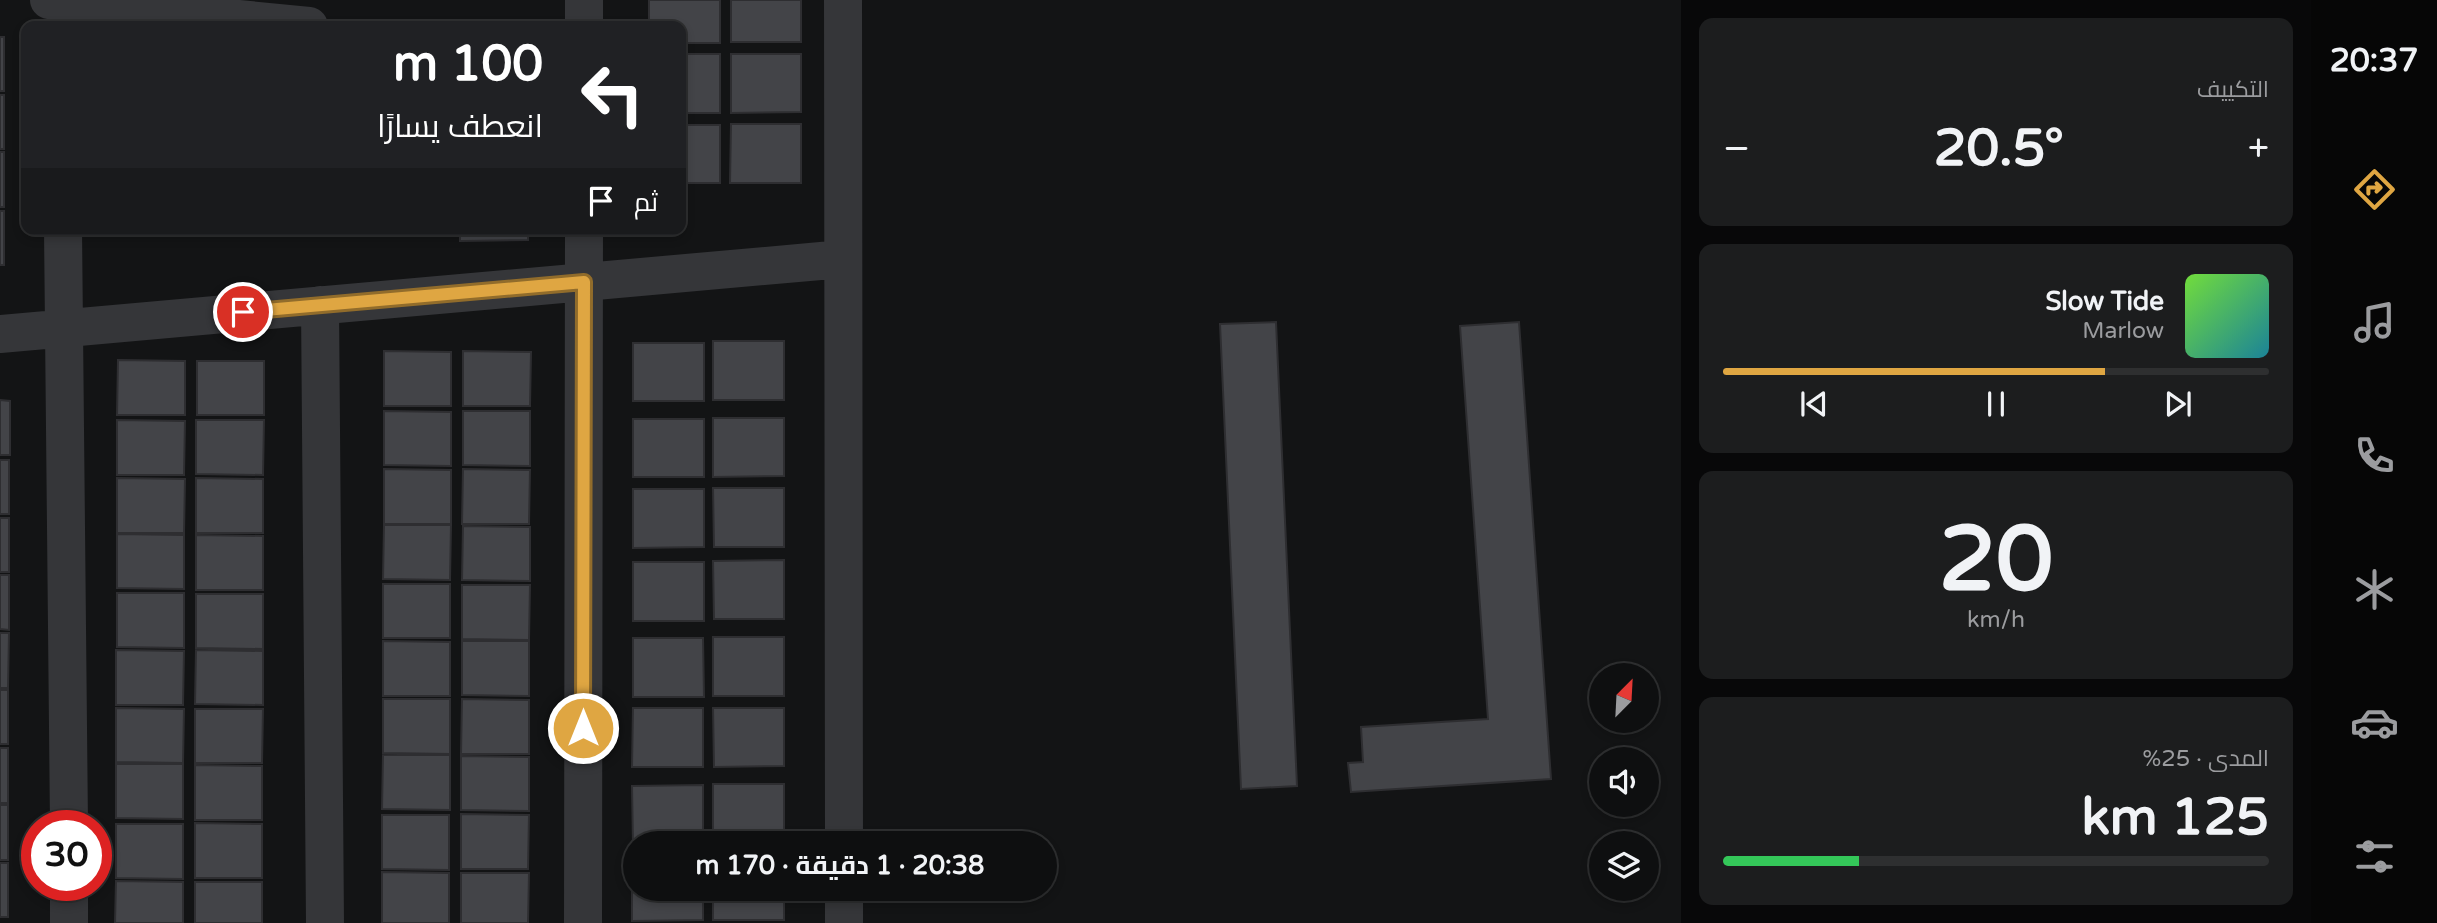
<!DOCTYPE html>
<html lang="ar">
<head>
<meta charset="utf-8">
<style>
	:root { --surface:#0e0f10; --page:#1c1d1e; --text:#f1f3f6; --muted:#9b9c9f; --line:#2e2f30; --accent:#dfa642 }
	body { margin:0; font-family:"Varela Round",Cairo,sans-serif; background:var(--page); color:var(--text); direction:rtl; height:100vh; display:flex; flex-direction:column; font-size:26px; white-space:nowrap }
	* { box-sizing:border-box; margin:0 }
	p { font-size:23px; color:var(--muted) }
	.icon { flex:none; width:38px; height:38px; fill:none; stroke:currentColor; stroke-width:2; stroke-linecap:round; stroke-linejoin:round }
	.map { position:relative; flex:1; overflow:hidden; direction:ltr }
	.details { display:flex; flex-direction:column; gap:18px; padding:18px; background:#080809; width:630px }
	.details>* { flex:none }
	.top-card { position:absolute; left:21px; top:21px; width:665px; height:214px; border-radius:14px; box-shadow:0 4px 10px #0003,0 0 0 2px var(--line); direction:rtl; background:#202124; color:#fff; overflow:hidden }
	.needle { width:46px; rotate:24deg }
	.buttons { position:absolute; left:1589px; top:663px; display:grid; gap:14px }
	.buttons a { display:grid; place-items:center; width:70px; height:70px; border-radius:50%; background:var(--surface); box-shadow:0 4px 10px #0003,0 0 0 2px var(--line); font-size:35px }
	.speed { position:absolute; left:21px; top:810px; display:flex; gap:14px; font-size:35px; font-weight:700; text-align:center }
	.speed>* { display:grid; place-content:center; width:91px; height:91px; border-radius:50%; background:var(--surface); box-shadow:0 4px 10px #0003,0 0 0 2px var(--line); line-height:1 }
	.speed .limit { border:10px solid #d22; background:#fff; color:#111 }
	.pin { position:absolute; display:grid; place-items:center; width:60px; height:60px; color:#fff; margin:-30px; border:4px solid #fff; border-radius:50%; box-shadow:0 2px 7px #0007 }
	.me { position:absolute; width:77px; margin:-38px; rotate:0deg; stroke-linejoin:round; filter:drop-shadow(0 0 5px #0008) }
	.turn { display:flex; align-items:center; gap:24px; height:147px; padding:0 28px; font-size:32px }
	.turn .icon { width:91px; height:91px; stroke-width:2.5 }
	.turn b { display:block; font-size:49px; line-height:60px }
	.then { display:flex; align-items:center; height:66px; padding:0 28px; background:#0003; gap:14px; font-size:26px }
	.big { font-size:52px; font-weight:700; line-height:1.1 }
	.details .card { flex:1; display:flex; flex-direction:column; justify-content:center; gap:10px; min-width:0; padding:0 24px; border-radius:14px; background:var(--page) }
	.details .dial { align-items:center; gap:0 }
	.dial b { font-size:91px; line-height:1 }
	.song { display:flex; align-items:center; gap:21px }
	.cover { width:84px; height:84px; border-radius:10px; background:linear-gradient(135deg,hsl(100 70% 55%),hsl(190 70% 35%)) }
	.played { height:7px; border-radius:4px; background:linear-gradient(90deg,var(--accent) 70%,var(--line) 70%) }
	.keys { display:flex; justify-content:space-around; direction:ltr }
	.heat { display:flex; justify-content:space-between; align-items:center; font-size:38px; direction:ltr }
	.charge { height:10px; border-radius:5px; background:linear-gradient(90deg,#34c759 25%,var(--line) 0) }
	.trip { position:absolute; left:623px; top:831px; width:434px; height:70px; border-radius:35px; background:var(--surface); box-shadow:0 4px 10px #0003,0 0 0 2px var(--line); font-weight:700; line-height:70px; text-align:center; direction:rtl }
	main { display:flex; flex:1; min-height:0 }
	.tab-bar { display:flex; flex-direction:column; width:126px; justify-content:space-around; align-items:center; background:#060606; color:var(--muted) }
	.tab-bar .icon { width:49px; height:49px }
	.tab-bar .active { color:var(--accent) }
	.tab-bar b { font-size:32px; color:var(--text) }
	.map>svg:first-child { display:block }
	.building { fill:#434448; stroke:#2e2e31; stroke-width:2 }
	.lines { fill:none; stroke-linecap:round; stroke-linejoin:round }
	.minor { stroke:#353639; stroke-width:38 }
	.route-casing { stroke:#916c2b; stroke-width:18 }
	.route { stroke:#dfa642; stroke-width:12 }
</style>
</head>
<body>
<main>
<nav class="tab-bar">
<b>20:37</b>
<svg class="icon active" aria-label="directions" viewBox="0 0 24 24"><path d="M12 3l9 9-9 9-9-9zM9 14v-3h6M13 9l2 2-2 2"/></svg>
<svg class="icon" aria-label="music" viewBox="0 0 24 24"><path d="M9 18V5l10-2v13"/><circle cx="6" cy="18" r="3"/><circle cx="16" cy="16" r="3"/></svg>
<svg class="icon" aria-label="phone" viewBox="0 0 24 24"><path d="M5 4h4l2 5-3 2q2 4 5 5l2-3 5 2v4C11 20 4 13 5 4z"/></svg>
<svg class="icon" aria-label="climate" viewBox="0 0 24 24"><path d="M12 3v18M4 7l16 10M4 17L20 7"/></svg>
<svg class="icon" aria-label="car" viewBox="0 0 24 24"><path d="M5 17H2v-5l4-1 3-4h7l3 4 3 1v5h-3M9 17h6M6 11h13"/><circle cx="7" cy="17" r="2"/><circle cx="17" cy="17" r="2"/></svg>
<svg class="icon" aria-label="filters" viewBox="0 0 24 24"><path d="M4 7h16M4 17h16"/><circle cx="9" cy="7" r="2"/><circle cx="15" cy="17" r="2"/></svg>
</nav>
<section class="details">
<div class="card"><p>التكييف</p>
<div class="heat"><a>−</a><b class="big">20.5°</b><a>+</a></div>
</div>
<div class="card">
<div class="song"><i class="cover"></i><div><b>Slow Tide</b><p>Marlow</p></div></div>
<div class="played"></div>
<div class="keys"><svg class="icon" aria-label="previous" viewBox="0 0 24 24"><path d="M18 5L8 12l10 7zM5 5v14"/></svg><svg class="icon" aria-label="pause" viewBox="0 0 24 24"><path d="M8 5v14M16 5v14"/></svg><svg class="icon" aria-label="next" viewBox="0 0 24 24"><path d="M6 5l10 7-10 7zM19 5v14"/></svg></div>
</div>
<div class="card dial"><b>20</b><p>km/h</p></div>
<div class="card"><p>المدى · 25%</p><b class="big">125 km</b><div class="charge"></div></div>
</section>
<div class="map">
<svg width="1681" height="923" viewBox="0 0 1681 923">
	<rect width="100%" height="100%" fill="#131415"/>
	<!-- building -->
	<path class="building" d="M649 0H720V43H681V26H649Z
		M731 0H801V42H731Z
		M0 37H4V91H0Z
		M681 54H720V113H681Z
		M731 54H801V112L731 113Z
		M0 95H4V149H0Z
		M731 124H801V183H730Z
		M681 125H720V183H681Z
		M0 152H4V207H0Z
		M0 211H4V265H0Z
		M117 229H186V236H118Z
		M203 229H273V231L203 235Z
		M460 229H528V240L460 241Z
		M1276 322 1297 786 1241 789 1220 324Z
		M1519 322 1551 779 1351 792 1348 763 1363 762 1361 727 1488 719 1460 326Z
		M713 341H784V400H713Z
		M633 343H704V401H633Z
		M384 351 451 352V406H384Z
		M463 351 531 352 530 406H463Z
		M118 360 185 361V415H117Z
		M197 361H264V415H197Z
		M0 400 10 401V455H0Z
		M384 411 451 412V466L384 465Z
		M463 411H530V466L463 465Z
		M713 418H784V476L713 477Z
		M633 419H704V477H633Z
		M117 420 185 421 184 475H117Z
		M196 420H264L263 475 196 474Z
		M0 460H9V514H0Z
		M384 469 451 470V524H384Z
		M463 469 530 470 529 524H462Z
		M117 478 185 479 184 533H117Z
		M196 478 263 479V533H196Z
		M713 488H784V547H714Z
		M633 489H704V547L633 548Z
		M0 518H9V572H0Z
		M384 525H451L450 580 383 579Z
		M463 526 530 527V581L462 580Z
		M117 534 184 535V589L117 588Z
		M196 535 263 536V590H196Z
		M784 560V619H714L713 561Z
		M633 562H704V621H633Z
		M0 575H9V630L0 629Z
		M383 584H450V638H383Z
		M462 585H530L529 640 462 639Z
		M117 593H184V648L117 647Z
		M196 594H263V649L196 648Z
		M0 633H9L8 688H0Z
		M713 637H784V696H713Z
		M633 638H703L704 697H633Z
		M383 641 450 642V696H383Z
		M462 641H529V696L462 695Z
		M116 650 184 651 183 705H116Z
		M196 650 263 651V705L195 704Z
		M0 690H8V744H0Z
		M383 699H450V754L383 753Z
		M462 699 529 700V754H461Z
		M116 708 184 709 183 763 116 762Z
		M633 708H703V767H632Z
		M713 708H784V766L714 767Z
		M195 709H263L262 763H195Z
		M0 748H8V803H0Z
		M383 755H450V810L382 809Z
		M461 756 529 757V811L461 810Z
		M116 764H183V819L116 818Z
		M195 765 262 766V820H195Z
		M713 784H784V843H713Z
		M703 785V844L633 845 632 786Z
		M0 805H8V860H0Z
		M461 814 529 815 528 869H461Z
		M382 815H449V870L382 869Z
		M195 823 262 824V878H195Z
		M116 824H183V879L116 878Z
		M632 862H635V889H703V920L632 921Z
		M0 863H8V917H0Z
		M382 872 449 873V923H382Z
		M461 873H529L528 923H461Z
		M116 881 183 882V923H115Z
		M195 882H262V923H195Z
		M713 889H784V920H713Z"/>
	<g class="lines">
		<!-- minor -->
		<path class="minor" d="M49 0 309 26
			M843 0 844 844
			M584 26V0
			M63 229 69 826
			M320 305 325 923
			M0 334 843 259
			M69 886V923
			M844 889V923
			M583 923 584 229"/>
	</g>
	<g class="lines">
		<defs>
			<path id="route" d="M243 312 584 282 583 728"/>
		</defs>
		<!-- route casing -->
		<use href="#route" class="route-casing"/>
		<!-- route -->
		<use href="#route" class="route"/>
	</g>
</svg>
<div class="buttons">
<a><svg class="needle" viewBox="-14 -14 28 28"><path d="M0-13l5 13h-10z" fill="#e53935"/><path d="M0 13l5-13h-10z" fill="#9b9c9f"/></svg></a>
<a><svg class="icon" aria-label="sound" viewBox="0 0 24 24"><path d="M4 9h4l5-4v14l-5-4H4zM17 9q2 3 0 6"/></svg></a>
<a><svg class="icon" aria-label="layers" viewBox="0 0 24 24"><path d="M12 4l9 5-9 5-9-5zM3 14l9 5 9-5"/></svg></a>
</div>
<div class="speed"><div class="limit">30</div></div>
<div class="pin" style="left:243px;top:312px;background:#d93025"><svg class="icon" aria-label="arrive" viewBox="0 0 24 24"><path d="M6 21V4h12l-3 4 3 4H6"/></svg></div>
<svg class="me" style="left:583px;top:728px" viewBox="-20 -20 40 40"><circle r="17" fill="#dfa642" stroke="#fff" stroke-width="3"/><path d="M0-11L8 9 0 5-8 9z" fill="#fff"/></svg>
<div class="trip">20:38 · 1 دقيقة · 170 m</div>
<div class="top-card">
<div class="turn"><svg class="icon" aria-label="left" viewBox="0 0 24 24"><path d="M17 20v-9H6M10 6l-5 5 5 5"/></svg><div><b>100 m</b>انعطف يسارًا</div></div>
<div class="then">ثم<svg class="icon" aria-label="arrive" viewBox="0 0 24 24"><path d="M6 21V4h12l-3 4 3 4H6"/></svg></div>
</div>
</div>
</main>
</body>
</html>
